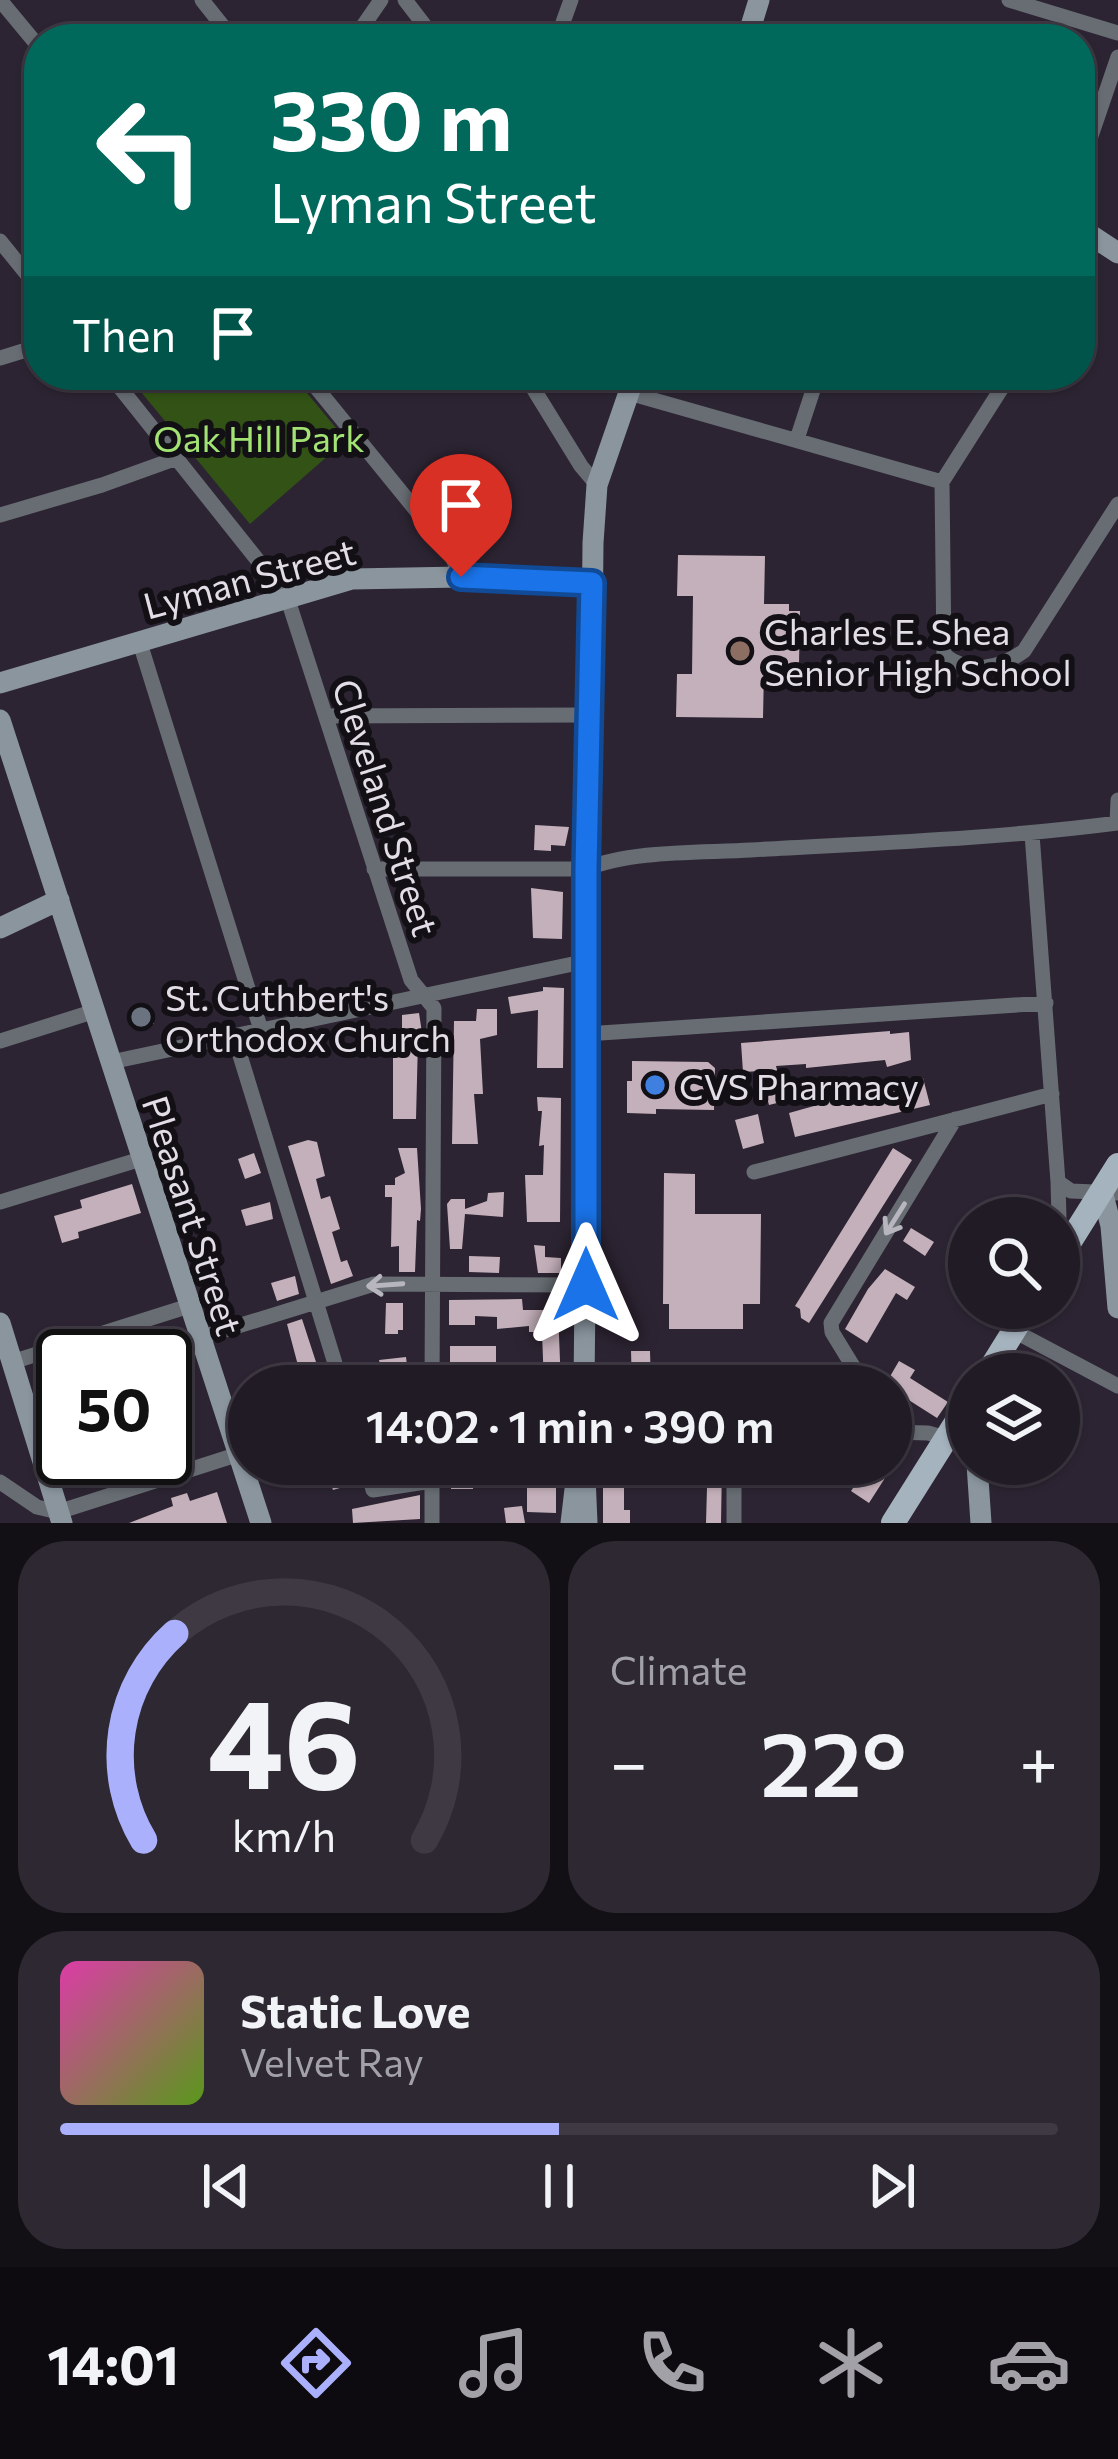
<!DOCTYPE html>
<html lang="en">
<head>
<meta charset="utf-8">
<style>
	:root { --surface:#211b26; --page:#2d2832; --text:#f1f3f6; --muted:#a2a1a7; --line:#3e3943; --accent:#aab0fb }
	body { margin:0; font-family:Commissioner,sans-serif; background:var(--page); color:var(--text); height:100vh; display:flex; flex-direction:column; font-size:45px; white-space:nowrap }
	* { box-sizing:border-box; margin:0 }
	p { font-size:39px; color:var(--muted) }
	.icon { flex:none; width:66px; height:66px; fill:none; stroke:currentColor; stroke-width:2; stroke-linecap:round; stroke-linejoin:round }
	.map { position:relative; height:1523px; overflow:hidden }
	.panel { display:flex; flex-direction:column; gap:18px; padding:18px; background:#120f15; flex:1 }
	.panel>* { flex:none }
	.banner { position:absolute; left:24px; top:24px; width:1071px; height:366px; border-radius:48px; box-shadow:0 3px 9px #0004,0 0 0 3px var(--line); background:#00695c; color:#fff; overflow:hidden }
	.fabs { position:absolute; left:948px; top:1197px; display:grid; gap:24px }
	.fabs a { display:grid; place-items:center; width:132px; height:132px; border-radius:50%; background:var(--surface); box-shadow:0 3px 9px #0004,0 0 0 3px var(--line); font-size:60px }
	.speed { position:absolute; left:36px; top:1329px; display:flex; gap:24px; font-size:60px; font-weight:700; text-align:center }
	.speed>* { display:grid; place-content:center; width:156px; height:156px; border-radius:50%; background:var(--surface); box-shadow:0 3px 9px #0004,0 0 0 3px var(--line); line-height:1 }
	.speed .limit { border:6px solid #111; border-radius:18px; background:#fff; color:#111 }
	.pin { position:absolute; display:grid; place-items:center; width:102px; height:102px; color:#fff; margin:-123px -51px; border-radius:50% 50% 50% 0; rotate:-45deg; box-shadow:0 0 12px #0007 }
	.pin .icon { rotate:45deg }
	.me { position:absolute; width:132px; margin:-66px; rotate:0deg; stroke-linejoin:round; filter:drop-shadow(0 0 9px #0008) }
	.turn { display:flex; align-items:center; gap:42px; height:252px; padding:0 48px; font-size:54px }
	.turn .icon { width:156px; height:156px; stroke-width:2.5 }
	.turn b { display:block; font-size:84px; line-height:102px }
	.then { display:flex; align-items:center; height:114px; padding:0 48px; background:#0003; gap:24px; font-size:45px }
	.big { font-size:90px; font-weight:600; line-height:1.1 }
	.panel .card { flex:1; display:flex; flex-direction:column; justify-content:center; gap:18px; min-width:0; padding:0 42px; border-radius:48px; background:var(--page) }
	.panel .dial { align-items:center; gap:0 }
	.dial svg { height:312px; overflow:visible; fill:none; stroke:var(--line); stroke-width:7; stroke-linecap:round; text-anchor:middle }
	.dial text { fill:var(--text); stroke:none }
	.song { display:flex; align-items:center; gap:36px }
	.cover { width:144px; height:144px; border-radius:18px; background:linear-gradient(135deg,hsl(320 70% 55%),hsl(90 70% 35%)) }
	.played { height:12px; border-radius:6px; background:linear-gradient(90deg,var(--accent) 50%,var(--line) 50%) }
	.keys { display:flex; justify-content:space-around; direction:ltr }
	.heat { display:flex; justify-content:space-between; align-items:center; font-size:66px; direction:ltr }
	.panel .tiles { flex:1; display:grid; gap:18px; grid-template-columns:1fr 1fr }
	.card:last-child { grid-column:span 2 }
	.trip { position:absolute; left:228px; top:1365px; width:684px; height:120px; border-radius:60px; background:var(--surface); box-shadow:0 3px 9px #0004,0 0 0 3px var(--line); font-weight:600; line-height:120px; text-align:center }
	.tab-bar { display:flex; height:192px; justify-content:space-around; align-items:center; background:#0d0b0f; color:var(--muted) }
	.tab-bar .icon { width:84px; height:84px }
	.tab-bar .selected { color:var(--accent) }
	.tab-bar b { font-size:54px; color:var(--text) }
	.map>svg:first-child { display:block }
	.green { fill:#325315 }
	.building { fill:#c4b0ba }
	.lines { fill:none; stroke-linecap:round; stroke-linejoin:round }
	.street { stroke:#676d73; stroke-width:15 }
	.secondary { stroke:#8a959e; stroke-width:21 }
	.primary { stroke:#a5b3bf; stroke-width:24 }
	.oneway { stroke:#b7b6be }
	.route-casing { stroke:#114b97; stroke-width:30 }
	.route { stroke:#1a73e8; stroke-width:21 }
	.education-dot { fill:#8d6e63; stroke:#120f15; stroke-width:4.5 }
	.worship-dot { fill:#6b7280; stroke:#120f15; stroke-width:4.5 }
	.shop-dot { fill:#3f7fe0; stroke:#120f15; stroke-width:4.5 }
	.labels { text-anchor:middle; dominant-baseline:central; stroke-width:12; stroke-linejoin:round; paint-order:stroke }
	.park-label { font-size:36px; fill:#a2e374; stroke:#120f15 }
	.street-label { font-size:36px; fill:#e2dde6; stroke:#120f15 }
	.poi-label { font-size:36px; fill:#e2dde6; stroke:#120f15; text-anchor:start }
</style>
</head>
<body>
<div class="map">
<svg width="1118" height="1523" viewBox="0 0 1118 1523">
	<rect width="100%" height="100%" fill="#2c2432"/>
	<!-- green -->
	<path class="green" d="M127 375H292L346 440 250 524Z"/>
	<!-- building -->
	<path class="building" d="M678 555 765 556 764 604H789V611H800L799 664H788V671L764 670 763 718 676 717 677 674H692L693 596H677Z
		M535 825 569 827 565 846 551 845V851L534 850Z
		M531 888 563 892 562 939 533 938Z
		M543 987 564 988 563 1068H537L538 1010 511 1014 508 997 543 991Z
		M151 1007 154 1024 131 1027 129 1010Z
		M477 1009H497V1035L480 1039 483 1094H474L478 1144H452L454 1021H476Z
		M419 1013 422 1033 418 1040 416 1119H393V1049H402V1015Z
		M890 1031V1034L909 1032 911 1060 887 1067 885 1060 806 1068V1064L776 1066 785 1101 769 1105 760 1071 743 1072 741 1043Z
		M632 1061 708 1062 715 1068 714 1110 656 1109V1114L627 1113V1081H632Z
		M923 1078 930 1105 795 1137 789 1113 821 1104 820 1098 835 1095 838 1106 914 1085 913 1081Z
		M537 1097 561 1098 560 1222H527L525 1175H543L544 1145 539 1146 542 1111H538Z
		M758 1114 764 1143 743 1149 735 1120Z
		M308 1140 317 1142 325 1176 316 1179 321 1199 330 1196 340 1229 332 1232 341 1262 347 1260 353 1276 331 1284 288 1146Z
		M398 1148H417L421 1209 420 1221 417 1220 415 1272H399V1246L391 1247 392 1197H385V1185H395V1178L405 1173Z
		M893 1148 912 1160 809 1323 801 1318 800 1309 795 1306Z
		M254 1153 261 1173 245 1179 238 1159Z
		M664 1173 695 1174V1214H761L760 1304H743V1329H669V1304H663Z
		M132 1184 141 1213 78 1232 79 1238 62 1243 54 1216 82 1208 80 1200Z
		M504 1192 503 1217 465 1214 462 1249H450L447 1204 451 1199H465V1209L487 1201 488 1193Z
		M270 1202 273 1219 246 1226 241 1210Z
		M911 1228 934 1242 925 1256 903 1241Z
		M534 1245 545 1246V1257L561 1258V1273H538Z
		M469 1256 500 1257 499 1273 469 1272Z
		M885 1269 915 1287 907 1300 896 1293 867 1343 845 1329 868 1289Z
		M295 1276 299 1294 277 1301 271 1283Z
		M522 1299 523 1310H558L561 1386H544L542 1332H529V1326L497 1329V1317L475 1316V1325H449V1300Z
		M386 1303H403V1330H398V1334H385Z
		M302 1319 316 1362 312 1364 319 1386H297L293 1375 300 1373 287 1324Z
		M450 1346H496V1362H477V1386H450Z
		M631 1351H650L651 1386H632Z
		M406 1357 408 1374 383 1377 379 1360Z
		M899 1361 915 1370 910 1378 948 1402 937 1418 885 1385Z
		M324 1464H351L357 1483 333 1490Z
		M451 1464H475L473 1489H451Z
		M680 1464H722L721 1523H706L707 1488H681Z
		M869 1464H894L869 1503 851 1491Z
		M603 1468H640V1483L624 1482V1510H630V1523H603Z
		M527 1477H545L544 1483H556V1513L527 1512Z
		M217 1492 227 1523H129L173 1506 171 1498 187 1493 190 1501Z
		M420 1495V1519L353 1523 352 1509Z
		M522 1506 525 1523H506L504 1508Z"/>
	<g class="lines">
		<!-- street -->
		<path class="street" d="M0 0 39 47
			M202 0 233 39
			M405 0 435 39
			M1009 0 1118 33
			M354 39 381 0
			M557 39 571 0
			M1080 168 1118 57
			M0 241 39 289
			M1080 267 1098 240
			M0 358 39 346
			M110 375 287 597 411 980 434 1008 432 1386
			M306 375 450 552 461 577
			M525 375 581 466 597 485
			M1010 375 942 482 944 655C970 675 999 669 1024 651L1118 504
			M629 393 942 482
			M797 439 818 375
			M0 515 102 485 177 458
			M139 640 261 1030
			M326 716 590 715
			M1117 823 1118 800
			M1032 834 1058 1182 1071 1191 1118 1193
			M374 869H587C629 850 703 853 751 850 873 843 996 839 1118 823
			M586 1034 1046 1003
			M234 1036 342 1386
			M0 1041 95 1011
			M111 1062 587 961
			M754 1172 1052 1094
			M1058 1182 1059 1218
			M0 1202 141 1159
			M1014 1331 1118 1386
			M199 1338 374 1284 586 1285
			M12 1362 189 1306
			M865 1386 832 1332 831 1323 955 1119
			M891 1432 928 1433 946 1438
			M366 1464 373 1490 432 1481
			M432 1464V1523
			M734 1464V1523
			M0 1482 37 1507 58 1512 239 1454"/>
		<!-- secondary -->
		<path class="secondary" d="M747 39 759 0
			M1080 228 1118 253
			M0 683 352 579 461 577 593 583
			M0 720 261 1523
			M0 928 59 900
			M1102 1191 1111 1226 1118 1308
			M0 1323 62 1523
			M584 1386 593 543 597 485 635 375
			M977 1464 981 1523
			M585 1476 587 1523
			M571 1523 578 1464"/>
		<!-- primary -->
		<path class="primary" d="M1059 1259 1118 1165
			M987 1374 1028 1308
			M893 1523 969 1402"/>
	</g>
	<!-- one-way arrows -->
	<defs><path id="oneway-shaft" d="M-6 0H5M1.5-3L5.5 0L1.5 3" fill="none" stroke-width="1.6" stroke-linecap="round" stroke-linejoin="round" transform="scale(3)"/></defs>
	<g class="oneway">
		<use href="#oneway-shaft" transform="translate(895 1219) rotate(122)"/>
		<use href="#oneway-shaft" transform="translate(385 1285) rotate(176)"/>
	</g>
	<g class="lines">
		<defs>
			<path id="route" d="M461 577 592 583 586 869V1285"/>
		</defs>
		<!-- route casing -->
		<use href="#route" class="route-casing"/>
		<!-- route -->
		<use href="#route" class="route"/>
	</g>
	<!-- markers -->
	<circle class="education-dot" cx="740" cy="651" r="12"/>
	<circle class="worship-dot" cx="141" cy="1017" r="12"/>
	<circle class="shop-dot" cx="655" cy="1085" r="12"/>
	<g class="labels">
		<!-- park labels -->
		<g class="park-label">
			<text x="259" y="437">Oak Hill Park</text>
		</g>
		<!-- street labels -->
		<g class="street-label">
			<text transform="translate(249 577) rotate(-15)">Lyman Street</text>
			<text transform="translate(387 807) rotate(72)">Cleveland Street</text>
			<text transform="translate(194 1215) rotate(72)">Pleasant Street</text>
		</g>
		<!-- poi labels -->
		<g class="poi-label">
			<text x="764" y="630">Charles E. Shea<tspan x="764" dy="41">Senior High School</tspan></text>
			<text x="165" y="996">St. Cuthbert's<tspan x="165" dy="41">Orthodox Church</tspan></text>
			<text x="679" y="1085">CVS Pharmacy</text>
		</g>
	</g>
</svg>
<div class="fabs">
<a><svg class="icon" aria-label="search" viewBox="0 0 24 24"><circle cx="10" cy="10" r="6"/><path d="M15 15l6 6"/></svg></a>
<a><svg class="icon" aria-label="layers" viewBox="0 0 24 24"><path d="M12 4l9 5-9 5-9-5zM3 14l9 5 9-5"/></svg></a>
</div>
<div class="speed"><div class="limit">50</div></div>
<div class="pin" style="left:461px;top:577px;background:#d93025"><svg class="icon" aria-label="arrive" viewBox="0 0 24 24"><path d="M6 21V4h12l-3 4 3 4H6"/></svg></div>
<svg class="me" style="left:586px;top:1285px" viewBox="-20 -20 40 40"><path d="M0-17L14 15 0 8-14 15z" fill="#1a73e8" stroke="#fff" stroke-width="4"/></svg>
<div class="trip">14:02 · 1 min · 390 m</div>
<div class="banner">
<div class="turn"><svg class="icon" aria-label="left" viewBox="0 0 24 24"><path d="M17 20v-9H6M10 6l-5 5 5 5"/></svg><div><b>330 m</b>Lyman Street</div></div>
<div class="then">Then<svg class="icon" aria-label="arrive" viewBox="0 0 24 24"><path d="M6 21V4h12l-3 4 3 4H6"/></svg></div>
</div>
</div>
<section class="panel">
<div class="tiles">
<div class="card dial"><svg viewBox="0 0 100 80">
<path d="M14 69A42 42 0 1 1 86 69"/>
<path d="M14 69A42 42 0 0 1 22 16" stroke="#aab0fb"/>
<text x="50" y="56" font-size="32" font-weight="700">46</text>
<text x="50" y="72" font-size="11">km/h</text>
</svg></div>
<div class="card"><p>Climate</p>
<div class="heat"><a>−</a><b class="big">22°</b><a>+</a></div>
</div>
<div class="card">
<div class="song"><i class="cover"></i><div><b>Static Love</b><p>Velvet Ray</p></div></div>
<div class="played"></div>
<div class="keys"><svg class="icon" aria-label="previous" viewBox="0 0 24 24"><path d="M18 5L8 12l10 7zM5 5v14"/></svg><svg class="icon" aria-label="pause" viewBox="0 0 24 24"><path d="M8 5v14M16 5v14"/></svg><svg class="icon" aria-label="next" viewBox="0 0 24 24"><path d="M6 5l10 7-10 7zM19 5v14"/></svg></div>
</div>
</div>
</section>
<nav class="tab-bar">
<b>14:01</b>
<svg class="icon selected" aria-label="directions" viewBox="0 0 24 24"><path d="M12 3l9 9-9 9-9-9zM9 14v-3h6M13 9l2 2-2 2"/></svg>
<svg class="icon" aria-label="music" viewBox="0 0 24 24"><path d="M9 18V5l10-2v13"/><circle cx="6" cy="18" r="3"/><circle cx="16" cy="16" r="3"/></svg>
<svg class="icon" aria-label="phone" viewBox="0 0 24 24"><path d="M5 4h4l2 5-3 2q2 4 5 5l2-3 5 2v4C11 20 4 13 5 4z"/></svg>
<svg class="icon" aria-label="climate" viewBox="0 0 24 24"><path d="M12 3v18M4 7l16 10M4 17L20 7"/></svg>
<svg class="icon" aria-label="car" viewBox="0 0 24 24"><path d="M5 17H2v-5l4-1 3-4h7l3 4 3 1v5h-3M9 17h6M6 11h13"/><circle cx="7" cy="17" r="2"/><circle cx="17" cy="17" r="2"/></svg>
</nav>
</body>
</html>
